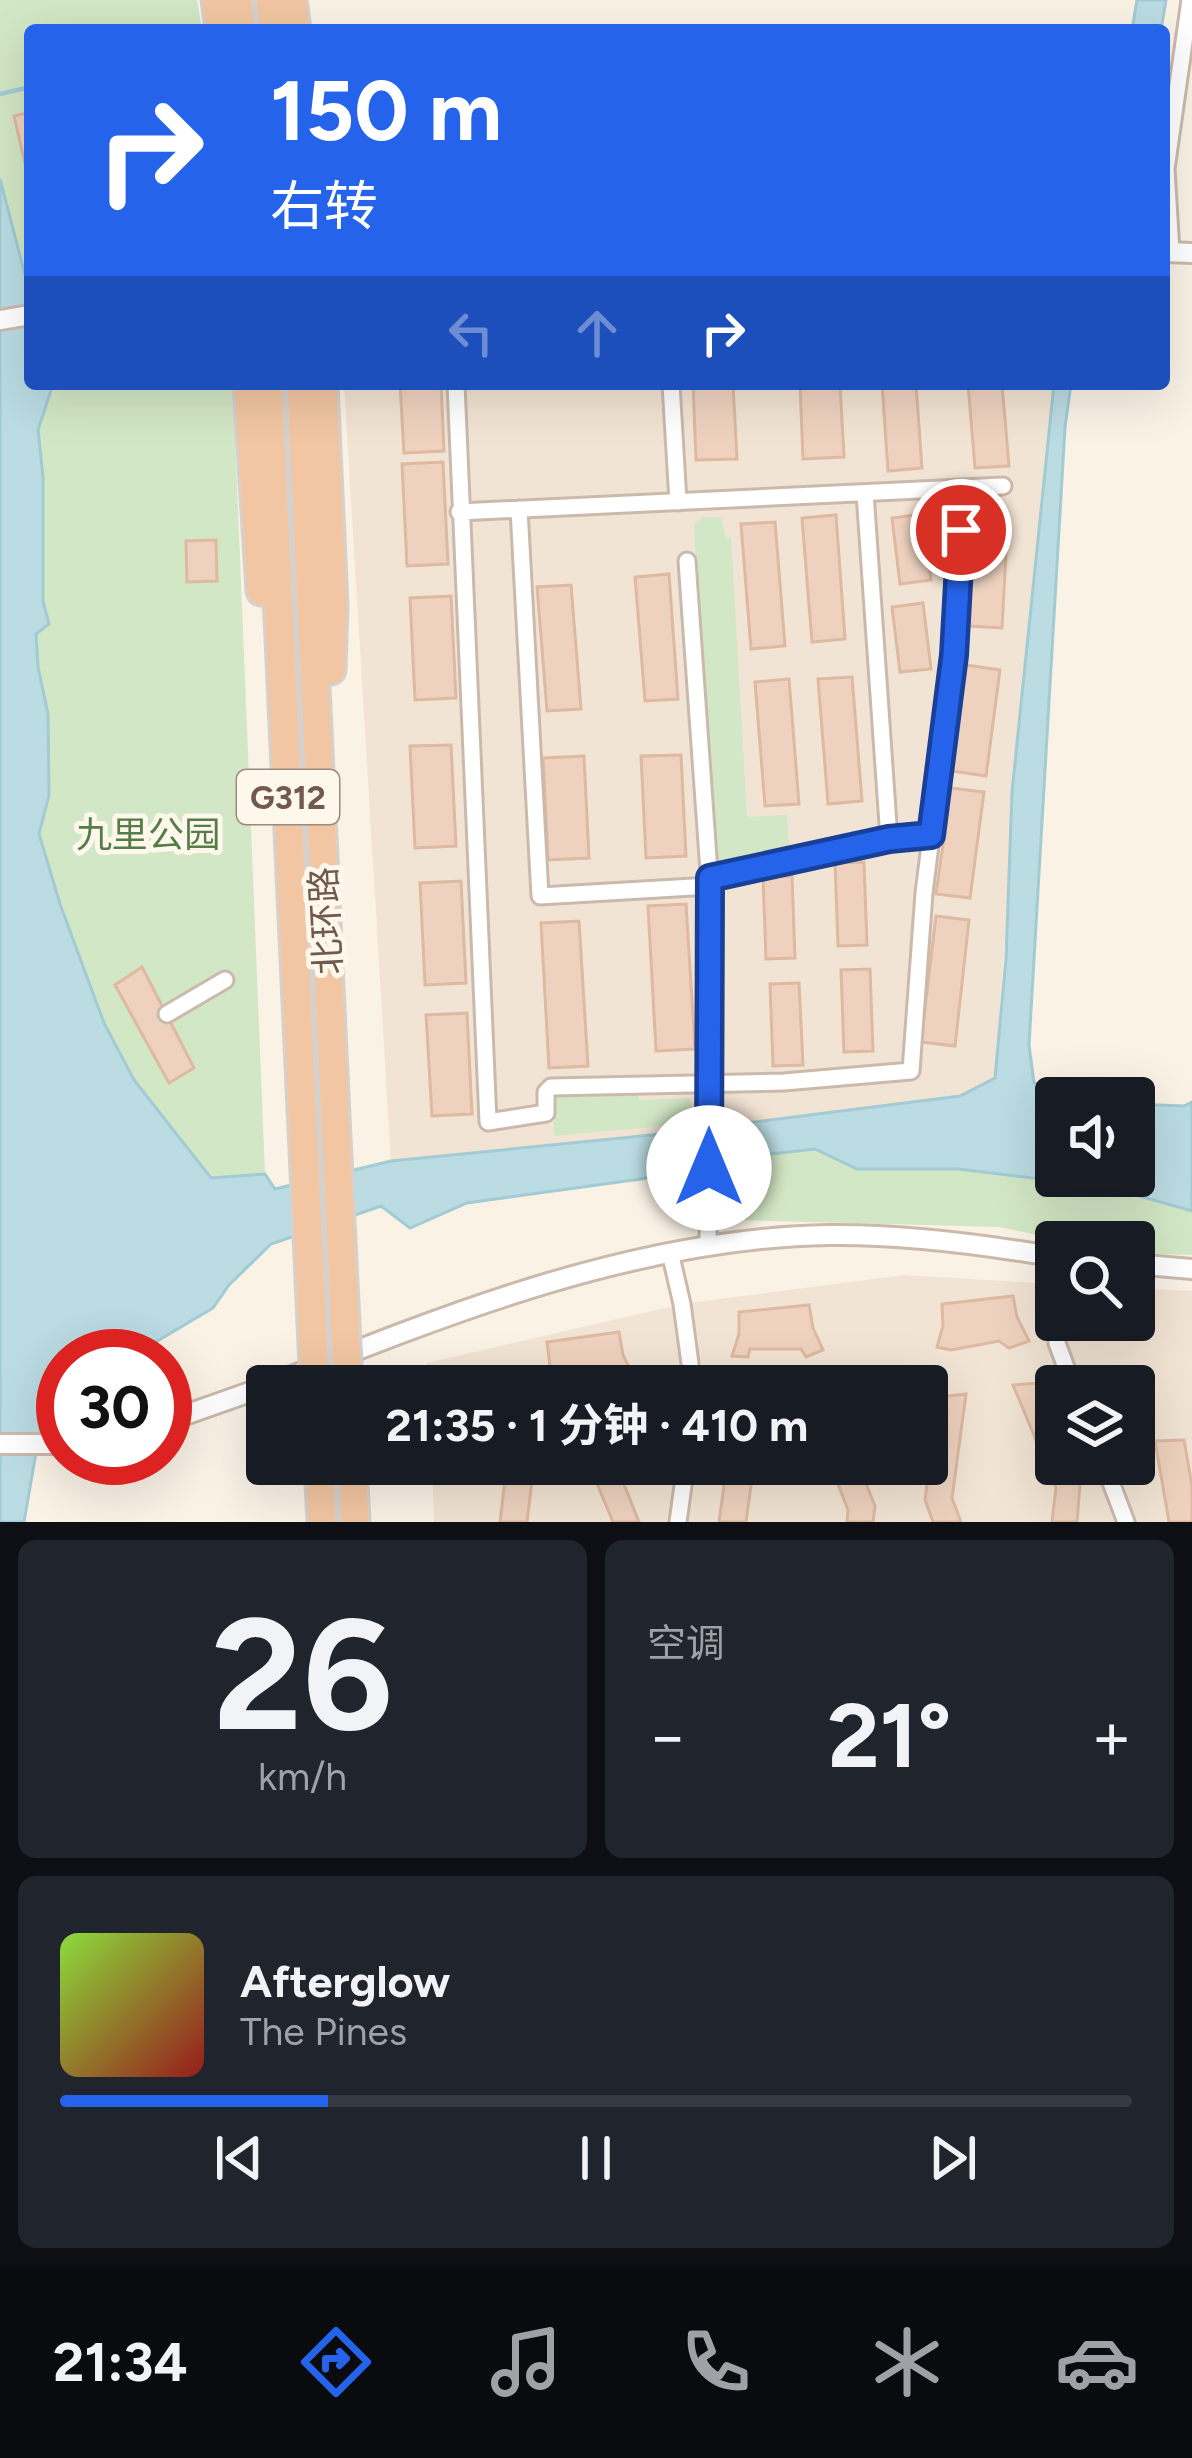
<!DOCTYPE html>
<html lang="zh">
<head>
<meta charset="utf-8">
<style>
	:root { --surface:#171b24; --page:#20242c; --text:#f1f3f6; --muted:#9ea1a6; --line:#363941; --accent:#2563eb }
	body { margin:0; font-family:Figtree,"Noto Sans SC",sans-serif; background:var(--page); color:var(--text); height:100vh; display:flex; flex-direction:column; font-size:45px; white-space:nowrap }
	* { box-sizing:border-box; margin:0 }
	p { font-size:39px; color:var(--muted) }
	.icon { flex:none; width:66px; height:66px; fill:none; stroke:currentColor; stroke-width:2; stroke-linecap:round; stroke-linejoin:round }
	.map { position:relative; height:1522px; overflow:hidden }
	.side { display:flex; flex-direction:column; gap:18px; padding:18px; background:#0d0f14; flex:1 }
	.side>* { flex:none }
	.hud { position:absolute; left:24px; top:24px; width:1146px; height:366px; border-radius:12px; box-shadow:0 12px 48px #0002; background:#2563eb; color:#fff; overflow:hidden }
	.fabs { position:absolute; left:1035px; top:1077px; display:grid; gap:24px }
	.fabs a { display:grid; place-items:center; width:120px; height:120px; border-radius:12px; background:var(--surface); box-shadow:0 12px 48px #0002; font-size:60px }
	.speed { position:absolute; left:36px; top:1329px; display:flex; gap:24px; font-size:60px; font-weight:700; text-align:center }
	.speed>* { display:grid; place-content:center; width:156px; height:156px; border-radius:50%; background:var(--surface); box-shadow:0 12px 48px #0002; line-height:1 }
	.speed .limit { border:18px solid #d22; background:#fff; color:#111 }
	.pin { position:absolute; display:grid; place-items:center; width:102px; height:102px; color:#fff; margin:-51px; border:6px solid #fff; border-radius:50%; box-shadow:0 3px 12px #0007 }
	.me { position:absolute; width:132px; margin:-66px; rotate:0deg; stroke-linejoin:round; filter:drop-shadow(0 0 9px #0008) }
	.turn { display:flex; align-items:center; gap:42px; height:252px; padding:0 48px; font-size:54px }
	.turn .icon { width:156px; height:156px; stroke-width:2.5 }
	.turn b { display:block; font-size:84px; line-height:102px }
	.lanes { display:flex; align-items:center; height:114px; padding:0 48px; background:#0003; justify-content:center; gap:60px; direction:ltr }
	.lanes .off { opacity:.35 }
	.big { font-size:90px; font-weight:700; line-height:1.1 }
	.side .card { flex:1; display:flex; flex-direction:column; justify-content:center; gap:18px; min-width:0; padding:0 42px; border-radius:18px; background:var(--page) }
	.side .dial { align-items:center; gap:0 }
	.dial b { font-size:156px; line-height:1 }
	.song { display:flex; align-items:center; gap:36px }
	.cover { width:144px; height:144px; border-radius:18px; background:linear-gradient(135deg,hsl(90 70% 55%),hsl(0 70% 35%)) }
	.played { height:12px; border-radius:6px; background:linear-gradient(90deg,var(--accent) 25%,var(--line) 25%) }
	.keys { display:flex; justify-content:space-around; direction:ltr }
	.heat { display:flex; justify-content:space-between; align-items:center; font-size:66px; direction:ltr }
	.side .tiles { flex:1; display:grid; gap:18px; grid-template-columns:1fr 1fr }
	.card:last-child { grid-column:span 2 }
	.trip { position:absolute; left:246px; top:1365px; width:702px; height:120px; border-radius:12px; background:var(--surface); box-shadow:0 12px 48px #0002; font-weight:700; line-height:120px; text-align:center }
	.menu { display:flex; height:192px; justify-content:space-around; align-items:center; background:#090b0e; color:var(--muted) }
	.menu .icon { width:84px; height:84px }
	.menu .selected { color:var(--accent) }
	.menu b { font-size:54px; color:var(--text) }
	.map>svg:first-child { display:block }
	.residential { fill:#f2e4d4; fill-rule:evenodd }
	.green { fill:#d2e7c5 }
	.water { fill:#bbdce3; stroke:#a2cbd4; stroke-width:3 }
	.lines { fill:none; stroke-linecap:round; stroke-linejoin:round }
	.stream { stroke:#a2cbd4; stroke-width:4.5 }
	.building { fill:#eed2bf; stroke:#dfb9a0; stroke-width:3 }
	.minor-casing { stroke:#cbbaac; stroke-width:21 }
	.tertiary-casing { stroke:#cbbaac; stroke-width:24 }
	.trunk-casing { stroke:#d7d1cd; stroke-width:33 }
	.minor { stroke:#fff; stroke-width:15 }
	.tertiary { stroke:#fff; stroke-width:18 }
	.trunk { stroke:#f2c6a2; stroke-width:27 }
	.trunk-bridge-casing { stroke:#d7d1cd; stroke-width:33; stroke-linecap:butt }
	.trunk-bridge { stroke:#f2c6a2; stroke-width:27 }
	.route-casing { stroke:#184099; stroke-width:30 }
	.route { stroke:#2563eb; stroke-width:21 }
	.labels { text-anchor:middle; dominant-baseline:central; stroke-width:10; stroke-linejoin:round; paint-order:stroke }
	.shield { fill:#fef7eb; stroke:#9b897c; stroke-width:3 }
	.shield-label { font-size:33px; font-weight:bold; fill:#715a4c }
	.park-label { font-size:36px; fill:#567c48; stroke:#fef7eb }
	.street-label { font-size:36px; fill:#715a4c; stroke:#fef7eb }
</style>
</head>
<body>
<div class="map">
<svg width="1192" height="1522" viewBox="0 0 1192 1522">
	<rect width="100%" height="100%" fill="#faf2e5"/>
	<!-- residential -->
	<path class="residential" d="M344 384H1054L1027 633 995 1078 960 1096 652 1135 391 1161Z
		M904 1275 1056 1284V1320H1134V1288L1192 1291V1522H434L432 1464H927V1386H428L427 1363 682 1304ZM1056 1386H1134V1464H1056Z"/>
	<!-- green -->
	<path class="green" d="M0 0H197L202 30H30V294L0 179Z
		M53 384H233L265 1174 211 1179 134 1080 104 1023 60 904 39 834 49 795 48 715 38 667 36 633 49 624 43 601V477L38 430Z
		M702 517H722L725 538 731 537 747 817 787 815 789 850 713 862 694 525Z
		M637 1090 639 1100 690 1098 692 1123 554 1136 553 1095Z
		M815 1149 857 1169H958L1108 1187 1192 1211V1255L1134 1253V1242H1071L999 1227 734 1220 736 1159Z"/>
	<!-- water -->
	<path class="water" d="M1137 0H1166L1161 30H1132Z
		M0 179 30 294V384H53L38 430 43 477V601L49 624 36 634 38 667 48 714 49 795 39 834 60 904 104 1023 134 1080 211 1178 265 1174 275 1189 391 1161 652 1135 960 1096 995 1078 1006 959 1012 792 1054 384H1071L1065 427 1029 1045 1034 1083 1098 1098H1056V1176H1134V1104L1184 1106 1192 1102V1211L1108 1187 958 1169H857L815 1149 753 1156 641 1179 467 1203 410 1228 381 1206 271 1244 229 1285 213 1308 154 1343 156 1356H63V1416L42 1418 24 1522H0Z"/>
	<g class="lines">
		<!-- stream -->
		<path class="stream" d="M0 94 30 87"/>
	</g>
	<!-- building -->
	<path class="building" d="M30 112V185L14 116Z
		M400 384H441L444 451 404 453Z
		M693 384H733L737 459 696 460Z
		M800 384H840L844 457 803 459Z
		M882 384H916L922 468 888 471Z
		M968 384H1002L1009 466 975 468Z
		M443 462 448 564 407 566 402 464Z
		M923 514 931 580 900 584 892 518Z
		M836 515 845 639 812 642 802 518Z
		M974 516 1008 518 1002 628 968 626Z
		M775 522 785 646 751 649 741 524Z
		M216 540 217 581 187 582 186 541Z
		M669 574 678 699 645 701 635 577Z
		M571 585 581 709 547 711 537 587Z
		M451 596 456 698 415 700 410 598Z
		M923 603 931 669 900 672 892 607Z
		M966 665 1000 670 986 776 952 771Z
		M852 677 862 801 828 804 818 679Z
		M789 679 799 804 765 806 755 682Z
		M451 745 456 846 415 848 410 746Z
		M681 755 686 856 646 858 641 756Z
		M584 756 589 858 548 860 543 758Z
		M951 788 984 792 970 898 936 894Z
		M864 862 867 945 838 946 835 863Z
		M792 876 795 958 766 959 763 877Z
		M461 881 466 983 425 985 420 883Z
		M686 904 695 1049 656 1051 648 906Z
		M936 916 969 920 955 1046 921 1042Z
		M579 921 588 1066 549 1068 541 923Z
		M142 967 194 1068 169 1083 115 985Z
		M870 969 873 1051 844 1052 841 970Z
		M799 983 803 1065 773 1066 770 984Z
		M467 1013 472 1114 432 1116 426 1015Z
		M1013 1296 1017 1317 1029 1341 1009 1348 999 1341 951 1350 937 1347 943 1326 942 1304Z
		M809 1305 813 1328 823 1350 806 1357 801 1349H750L748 1357 732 1356 739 1334V1312Z
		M619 1332 623 1355 634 1377 616 1385 605 1378 544 1386 550 1366 547 1342Z
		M1039 1383 1056 1425V1464H1072L1080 1485 1077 1522H1052L1056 1488 1013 1385Z
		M966 1394 952 1498 961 1522H933L925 1500 938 1397Z
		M1184 1440 1192 1486V1522H1169L1155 1441Z
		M507 1464H534L527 1522H500Z
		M589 1464H616L639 1522H613Z
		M727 1464H754L746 1522H719Z
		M830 1464H858L875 1506 873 1522H847L848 1510Z"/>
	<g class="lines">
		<defs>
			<path id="minor" d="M1171 252 1166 169 1190 0
				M456 384 488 1122 546 1113V1092L551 1087 784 1082 911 1071 924 893 954 655 964 488
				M671 384 678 502
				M865 493 889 839
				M519 509 540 896 710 886
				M459 512 1003 486
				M687 561 710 886 708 1246
				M710 878 889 839 931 835
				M167 1014 225 980
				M670 1252 682 1304 693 1386
				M1057 1320V1343L1073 1386
				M1104 1464 1126 1522
				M678 1522 686 1464"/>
			<path id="tertiary" d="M1164 252 1192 253
				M0 320 30 315
				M1134 1264 1192 1269
				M267 1386C444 1315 635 1238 829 1235 905 1234 981 1244 1056 1257
				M165 1422 267 1386
				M0 1444H63"/>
			<path id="trunk" d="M216 0 220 30
				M237 0 241 30
				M270 0 274 30
				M292 0 296 30
				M248 384 261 591
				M268 384 302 1108
				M301 384 334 1095
				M323 384 333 604 331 670
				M319 1464 322 1522
				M352 1464 355 1522"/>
		</defs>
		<!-- minor casing -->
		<use href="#minor" class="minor-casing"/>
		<!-- tertiary casing -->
		<use href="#tertiary" class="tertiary-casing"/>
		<!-- trunk casing -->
		<use href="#trunk" class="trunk-casing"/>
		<!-- minor -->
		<use href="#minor" class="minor"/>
		<!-- tertiary -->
		<use href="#tertiary" class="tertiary"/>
		<!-- trunk -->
		<use href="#trunk" class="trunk"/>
		<defs>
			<path id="trunk-bridge" d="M334 1095 348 1386
				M302 1108 315 1386"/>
		</defs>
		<!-- trunk-bridge casing -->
		<use href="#trunk-bridge" class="trunk-bridge-casing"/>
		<!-- trunk-bridge -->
		<use href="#trunk-bridge" class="trunk-bridge"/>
	</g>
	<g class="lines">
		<defs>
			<path id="route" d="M709 1168 710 878 889 839 931 835 954 655 961 530"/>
		</defs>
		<!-- route casing -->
		<use href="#route" class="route-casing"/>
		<!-- route -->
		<use href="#route" class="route"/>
	</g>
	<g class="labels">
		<!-- shield labels -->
		<rect class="shield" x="237" y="770" width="102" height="54" rx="9"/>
		<g class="shield-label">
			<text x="288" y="797">G312</text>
		</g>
		<!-- park labels -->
		<g class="park-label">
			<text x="148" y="834">九里公园</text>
		</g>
		<!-- street labels -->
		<g class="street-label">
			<text transform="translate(326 921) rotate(-93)">北环路</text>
		</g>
	</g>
</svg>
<div class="fabs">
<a><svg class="icon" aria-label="sound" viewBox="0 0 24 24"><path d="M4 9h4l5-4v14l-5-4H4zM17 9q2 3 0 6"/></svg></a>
<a><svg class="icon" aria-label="search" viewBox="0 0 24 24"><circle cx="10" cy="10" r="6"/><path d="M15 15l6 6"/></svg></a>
<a><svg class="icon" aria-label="layers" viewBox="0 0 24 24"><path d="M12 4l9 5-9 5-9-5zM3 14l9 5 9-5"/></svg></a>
</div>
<div class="speed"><div class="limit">30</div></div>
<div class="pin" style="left:961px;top:530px;background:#d93025"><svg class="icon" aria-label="arrive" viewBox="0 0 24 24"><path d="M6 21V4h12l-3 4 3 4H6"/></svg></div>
<svg class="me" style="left:709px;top:1168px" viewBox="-20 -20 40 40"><circle r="19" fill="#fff"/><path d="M0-13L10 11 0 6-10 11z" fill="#2563eb"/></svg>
<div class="trip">21:35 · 1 分钟 · 410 m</div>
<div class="hud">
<div class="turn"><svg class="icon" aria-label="right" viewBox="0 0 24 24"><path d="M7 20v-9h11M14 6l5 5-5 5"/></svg><div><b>150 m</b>右转</div></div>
<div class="lanes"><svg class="icon off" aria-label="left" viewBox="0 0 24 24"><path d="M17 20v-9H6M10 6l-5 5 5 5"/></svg><svg class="icon off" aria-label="ahead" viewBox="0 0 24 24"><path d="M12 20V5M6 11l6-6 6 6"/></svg><svg class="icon" aria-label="right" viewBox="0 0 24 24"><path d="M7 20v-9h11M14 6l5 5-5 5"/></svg></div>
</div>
</div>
<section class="side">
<div class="tiles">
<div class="card dial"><b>26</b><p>km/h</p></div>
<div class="card"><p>空调</p>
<div class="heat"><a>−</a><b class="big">21°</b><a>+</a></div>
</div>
<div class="card">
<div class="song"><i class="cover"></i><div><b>Afterglow</b><p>The Pines</p></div></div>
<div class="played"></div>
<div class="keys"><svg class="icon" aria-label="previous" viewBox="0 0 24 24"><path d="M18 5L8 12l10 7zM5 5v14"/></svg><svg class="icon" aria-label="pause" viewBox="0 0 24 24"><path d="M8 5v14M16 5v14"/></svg><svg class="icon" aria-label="next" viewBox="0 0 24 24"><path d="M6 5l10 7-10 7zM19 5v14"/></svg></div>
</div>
</div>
</section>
<nav class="menu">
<b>21:34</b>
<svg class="icon selected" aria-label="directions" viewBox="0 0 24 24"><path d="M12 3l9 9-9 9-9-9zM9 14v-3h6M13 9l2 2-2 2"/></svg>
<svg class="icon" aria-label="music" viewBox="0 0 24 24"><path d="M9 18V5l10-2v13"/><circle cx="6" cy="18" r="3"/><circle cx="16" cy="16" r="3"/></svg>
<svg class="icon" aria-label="phone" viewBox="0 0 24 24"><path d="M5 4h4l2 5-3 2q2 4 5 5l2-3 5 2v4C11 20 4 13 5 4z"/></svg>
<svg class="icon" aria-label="climate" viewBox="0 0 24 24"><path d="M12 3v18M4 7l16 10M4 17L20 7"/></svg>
<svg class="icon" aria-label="car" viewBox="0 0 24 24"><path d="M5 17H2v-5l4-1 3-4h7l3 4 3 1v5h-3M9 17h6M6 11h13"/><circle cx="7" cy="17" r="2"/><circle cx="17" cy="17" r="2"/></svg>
</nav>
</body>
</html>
